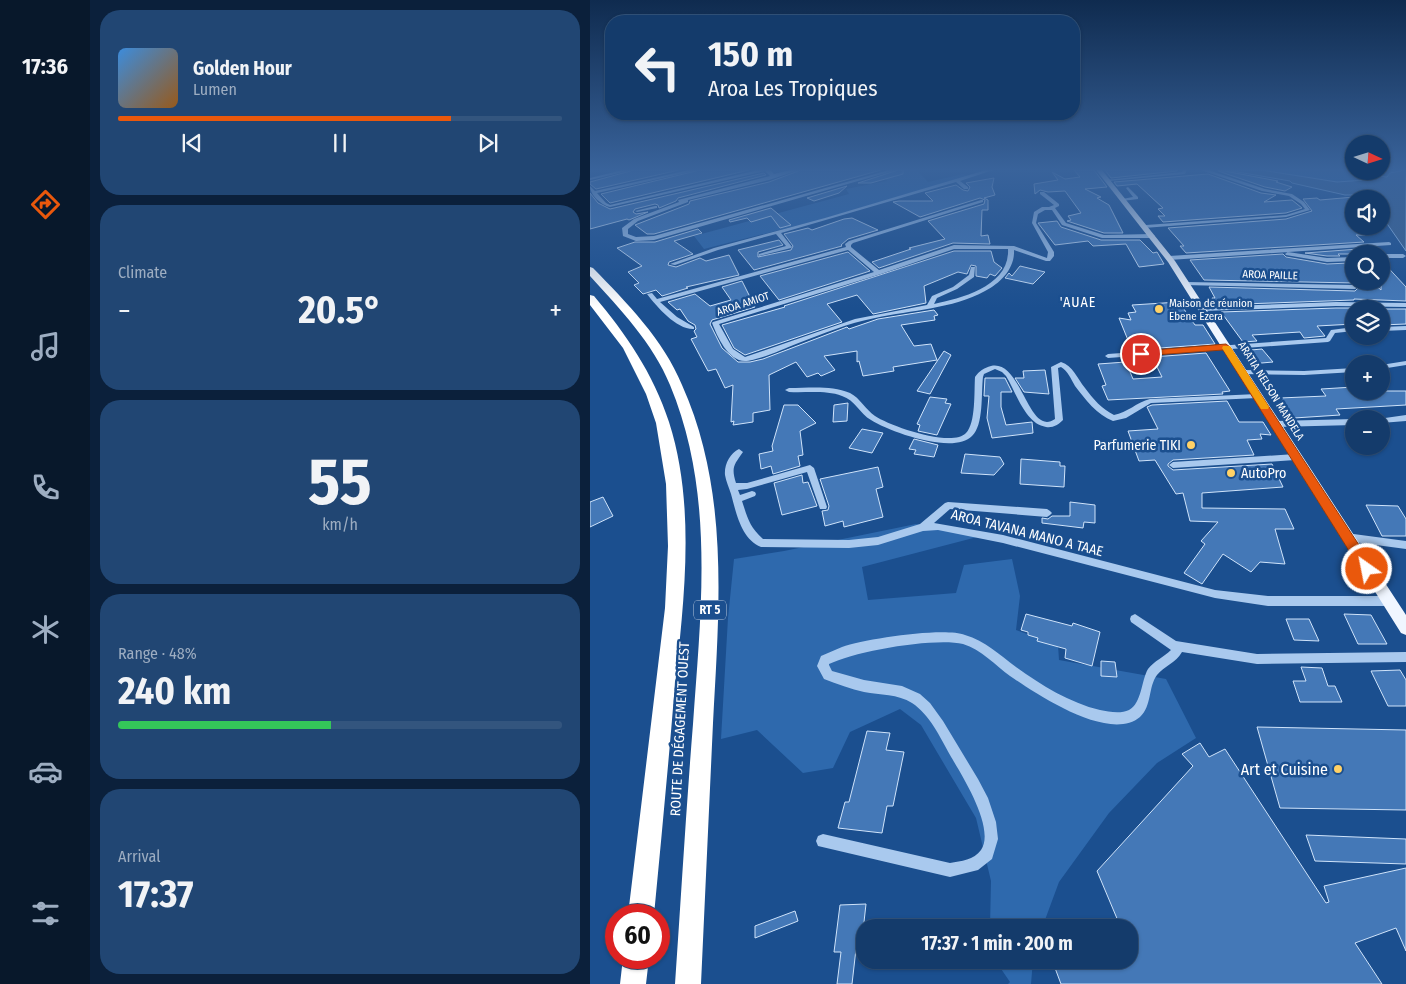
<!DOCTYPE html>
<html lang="en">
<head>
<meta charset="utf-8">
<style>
	:root { --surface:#143b6b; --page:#214673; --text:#f1f3f6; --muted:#9dadc1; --line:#33557e; --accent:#ea580c }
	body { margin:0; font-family:"Fira Sans Condensed",sans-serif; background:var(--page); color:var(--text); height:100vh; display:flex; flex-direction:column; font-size:19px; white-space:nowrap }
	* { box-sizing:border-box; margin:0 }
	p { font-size:16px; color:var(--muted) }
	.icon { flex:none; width:28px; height:28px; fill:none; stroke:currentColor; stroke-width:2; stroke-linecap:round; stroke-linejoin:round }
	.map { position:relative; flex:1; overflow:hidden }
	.details { display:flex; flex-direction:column; gap:10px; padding:10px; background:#0b203b; width:500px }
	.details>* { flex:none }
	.hud { position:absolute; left:15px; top:15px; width:475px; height:105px; border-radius:20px; box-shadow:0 1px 4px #0004,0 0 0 1px var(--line); background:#143b6b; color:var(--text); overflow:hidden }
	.needle { width:32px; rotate:94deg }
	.buttons { position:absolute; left:755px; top:135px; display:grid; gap:10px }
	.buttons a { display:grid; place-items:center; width:45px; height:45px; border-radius:50%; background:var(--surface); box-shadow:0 1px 4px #0004,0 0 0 1px var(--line); font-size:25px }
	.speed { position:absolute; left:15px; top:904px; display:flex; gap:10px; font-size:25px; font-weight:700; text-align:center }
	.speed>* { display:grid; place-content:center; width:65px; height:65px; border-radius:50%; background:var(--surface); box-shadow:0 1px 4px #0004,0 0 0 1px var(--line); line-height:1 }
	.speed .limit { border:8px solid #d22; background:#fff; color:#111 }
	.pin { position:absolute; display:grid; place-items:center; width:42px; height:42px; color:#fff; margin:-21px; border:2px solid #fff; border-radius:50%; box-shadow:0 1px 5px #0007 }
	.me { position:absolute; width:55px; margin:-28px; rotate:327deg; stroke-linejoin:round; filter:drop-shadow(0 0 4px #0008) }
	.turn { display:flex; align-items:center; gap:18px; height:105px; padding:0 20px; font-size:22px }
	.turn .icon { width:65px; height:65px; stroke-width:2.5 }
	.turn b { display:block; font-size:35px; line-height:42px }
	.big { font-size:38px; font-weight:700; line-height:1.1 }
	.details .tile { flex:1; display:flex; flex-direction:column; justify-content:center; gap:8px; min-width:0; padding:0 18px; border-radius:20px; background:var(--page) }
	.details .dial { align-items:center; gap:0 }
	.dial b { font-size:65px; line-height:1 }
	.song { display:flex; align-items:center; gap:15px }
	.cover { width:60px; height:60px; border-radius:8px; background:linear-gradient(135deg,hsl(210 70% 55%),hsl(30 70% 35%)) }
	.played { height:5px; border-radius:2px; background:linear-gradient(90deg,var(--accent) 75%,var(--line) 75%) }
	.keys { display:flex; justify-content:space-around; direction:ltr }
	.heat { display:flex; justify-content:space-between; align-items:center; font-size:28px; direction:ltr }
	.charge { height:8px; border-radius:4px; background:linear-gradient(90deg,#34c759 48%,var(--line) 0) }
	.trip { position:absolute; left:266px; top:919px; width:282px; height:50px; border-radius:20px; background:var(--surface); box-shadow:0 1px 4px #0004,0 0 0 1px var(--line); font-weight:700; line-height:50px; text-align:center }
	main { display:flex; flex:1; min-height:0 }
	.tab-bar { display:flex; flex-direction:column; width:90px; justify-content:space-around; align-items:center; background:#08182b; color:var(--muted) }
	.tab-bar .icon { width:35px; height:35px }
	.tab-bar .active { color:var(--accent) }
	.tab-bar b { font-size:22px; color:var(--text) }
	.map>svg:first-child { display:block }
	.green { fill:#2e69ad }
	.water { fill:#3c6290; stroke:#9cc4f0 }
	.building { fill:#4478b7; stroke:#cfe3fa }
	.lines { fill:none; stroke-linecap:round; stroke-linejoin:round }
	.minor { fill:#a9c9ee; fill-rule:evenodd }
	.major { fill:#f0f6ff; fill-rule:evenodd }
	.highway { fill:#fff; fill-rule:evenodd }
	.route { fill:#ea580c; stroke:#983908 }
	.slow { fill:#f59e0b }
	.poi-dot { fill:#ffd166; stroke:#1b4f8f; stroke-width:2 }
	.labels { text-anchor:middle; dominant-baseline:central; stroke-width:5; stroke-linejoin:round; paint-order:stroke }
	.far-street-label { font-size:11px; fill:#fff; stroke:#1b4f8f }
	.far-poi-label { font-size:11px; fill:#fff; stroke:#1b4f8f; text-anchor:start }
	.shield { fill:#1b4f8f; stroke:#bbcadd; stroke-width:1 }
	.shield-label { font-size:12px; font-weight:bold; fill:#fff }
	.far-quarter-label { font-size:14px; letter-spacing:1px; fill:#fff; stroke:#1b4f8f }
	.poi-label { font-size:14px; fill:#fff; stroke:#1b4f8f; text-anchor:end }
	.street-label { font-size:14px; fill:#fff; stroke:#1b4f8f }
	.near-poi-label { font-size:16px; fill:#fff; stroke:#1b4f8f; text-anchor:end }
</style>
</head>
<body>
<main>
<nav class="tab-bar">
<b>17:36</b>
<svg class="icon active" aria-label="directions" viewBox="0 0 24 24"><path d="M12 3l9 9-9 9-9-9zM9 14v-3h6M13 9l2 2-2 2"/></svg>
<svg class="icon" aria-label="music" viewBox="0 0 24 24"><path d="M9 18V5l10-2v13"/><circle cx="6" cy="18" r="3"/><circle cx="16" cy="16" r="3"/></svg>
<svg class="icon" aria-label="phone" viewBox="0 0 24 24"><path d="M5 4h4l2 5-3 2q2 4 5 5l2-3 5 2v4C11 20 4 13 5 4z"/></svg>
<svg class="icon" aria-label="climate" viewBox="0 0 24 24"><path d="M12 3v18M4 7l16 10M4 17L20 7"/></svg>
<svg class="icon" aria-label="car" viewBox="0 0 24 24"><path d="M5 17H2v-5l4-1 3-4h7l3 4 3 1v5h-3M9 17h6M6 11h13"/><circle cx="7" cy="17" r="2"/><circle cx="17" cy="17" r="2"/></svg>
<svg class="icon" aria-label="filters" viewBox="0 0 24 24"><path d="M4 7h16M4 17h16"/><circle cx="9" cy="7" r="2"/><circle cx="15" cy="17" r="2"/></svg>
</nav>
<section class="details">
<div class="tile">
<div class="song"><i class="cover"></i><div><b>Golden Hour</b><p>Lumen</p></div></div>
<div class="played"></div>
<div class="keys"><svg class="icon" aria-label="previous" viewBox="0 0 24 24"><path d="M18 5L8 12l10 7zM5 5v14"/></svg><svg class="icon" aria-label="pause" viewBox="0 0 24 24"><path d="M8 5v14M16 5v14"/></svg><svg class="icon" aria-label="next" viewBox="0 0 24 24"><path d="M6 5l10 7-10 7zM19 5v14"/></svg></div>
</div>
<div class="tile"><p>Climate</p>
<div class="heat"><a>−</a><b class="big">20.5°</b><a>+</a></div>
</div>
<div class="tile dial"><b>55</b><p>km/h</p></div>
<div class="tile"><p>Range · 48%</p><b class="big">240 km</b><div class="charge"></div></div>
<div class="tile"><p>Arrival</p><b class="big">17:37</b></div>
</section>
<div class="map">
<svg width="816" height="984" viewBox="0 0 816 984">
	<rect width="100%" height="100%" fill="#1b4f8f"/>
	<!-- green -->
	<path class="green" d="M302 170H327L338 182 373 174 378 176 233 219 114 249 104 236 259 194 256 189 297 181 292 173Z
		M671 170H758L776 180 747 182Z
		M326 524 391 536 272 567 278 600 366 593 374 565 422 559 430 596 426 630 468 645 469 660 576 679 606 738 567 763 519 813 469 882 452 928 400 927 401 881 386 818 331 725 310 709 260 732 243 768 213 773 167 730 131 739 138 618 144 559 194 551Z
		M405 960H443L441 984H418L420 982Z"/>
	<!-- water -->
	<path class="water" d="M636 170H671L747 182 775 180 758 170C771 170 783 176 797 177L800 173 816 170V251L791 215 793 211 791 209V199H776L768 195H755L702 183 700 181Z"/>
	<!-- building -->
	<path class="building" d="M44 170H89L6 189 0 184V182Z
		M110 170H159L20 203 11 194Z
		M211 170H291L64 234H57L45 225 99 204 100 201 179 182Z
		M308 170H313V174L281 183H268Z
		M484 170H504L517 187 495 189 511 197 507 198 519 205 533 233H514L477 221 481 220 478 216 491 213 475 191 458 192 450 190 445 194 444 184 468 180 462 172 475 179 490 177Z
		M515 170H587V171L521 178Z
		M629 170 688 181 686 182 702 187 695 191 675 187 628 171Z
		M174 173 176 175 88 198 86 201 69 208 68 205 65 204 45 209 43 212 46 214 58 212 39 220 37 219 0 229V193L8 203 20 209Z
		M618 174 671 193 686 195 674 202 702 200 712 208 696 213 573 222 568 216H575L568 209 573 208 547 184 527 186 524 182Z
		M404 178 402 187 405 195 394 198 398 200V210H392L391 236 398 235 400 244 363 243 289 268 282 262 321 249 319 248 355 239 338 221 394 204 395 200 390 198 330 217 303 202 309 201H343L335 193 366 185 373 190 378 191 380 187 376 183Z
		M257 186 249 193 224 201 217 198Z
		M764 197V226H766L775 235H766L774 242 596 253 590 246H594L578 228 696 219 722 211 713 199 727 198 730 200Z
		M181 208 201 225 190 228 181 216 161 222 157 218 140 222 139 220Z
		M262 218 288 230 258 239 251 245 252 246 164 270 148 250 189 240 193 245 168 252V257L201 250 203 246 194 234 218 228 222 230 254 219Z
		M467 221 471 227 511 240H550L563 253 567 252 574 264 549 267 536 244 503 246 498 241 465 245 448 223Z
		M108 229 112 233 84 241 103 254 79 262 78 265 86 267 110 258 116 261 139 255 149 275 96 287 98 288 72 296 66 290 53 294 44 285 49 283 38 272 52 266 27 248 45 242H65Z
		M782 248 789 254H748L750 256H737L715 253Z
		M364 251H401L404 262 412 268 405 276 400 274 397 278 386 276V266L381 265 377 274 368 272 334 286 336 303 283 314 267 295 237 304 252 322 155 355 144 348 132 325 195 307 194 306Z
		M258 252 280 271 189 300 170 276Z
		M693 254 696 257 737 264 759 263 764 267V281H781L791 290V260L816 287V301L764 299V300L626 305 622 298H625L619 287 765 291 770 286 765 283 614 280 600 260Z
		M430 266 455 272 443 284 415 278 419 273 422 276Z
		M152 281 165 307 122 320 120 324 132 348 148 362H160L173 359 257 327 259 329 288 319 344 310 348 315 344 316 345 320 311 325 324 346 341 344 347 360 303 367 304 371 273 376 269 361 267 362V351L234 356 245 370 231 376 228 373 217 377 206 362 179 375 180 410 163 413V422L143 425 144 421 141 422 143 385 135 388 126 369 118 371 101 339 107 337 104 331 106 329 105 325 98 321 90 309 87 310 78 302 105 294 120 306 141 300 132 287Z
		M589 302 605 325H613L625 344 542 350 529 318 541 320 538 313 546 312 542 305Z
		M746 308H764V324L727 326 735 336 714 338 710 332 662 335 667 341 653 342 631 312Z
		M791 309H816V324L791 325Z
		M672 349 683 362 660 364 650 351Z
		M354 351 361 355 340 394 327 391Z
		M616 353 640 391 632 392 633 394 518 400 512 386 516 385 508 364 536 362 543 379 572 377 562 357Z
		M455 370 459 394 434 392 425 378H434L433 371Z
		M395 378H415L422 392H411V407L416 425 442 422 443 433 402 438 397 418 399 396H394Z
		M764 387V391H816V405L746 409 750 415 704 418 690 398 736 396 731 389Z
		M340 397 357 399 355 403 361 404 347 435 328 431 330 425 327 424Z
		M637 401 649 422H673L681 435 670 434 672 439 657 440 664 455 583 460 578 464V466L583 470 682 464 693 487 612 493V508L695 509 704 529H685L695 564 670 562 661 572 633 554 612 584 594 573 615 544 611 541 628 522 600 521 593 493 586 494 565 460 549 461 538 431 568 429 557 407 562 405Z
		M258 403 257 421 243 422 244 405Z
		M194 405H208L226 423 210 431 213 455 208 456 210 466 183 474 181 466 171 469 169 454 183 451 182 446Z
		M272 429 293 433 282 453 259 448Z
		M324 439 348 445 344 457 324 454 326 450 319 449Z
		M375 454 410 457 414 464 404 475 371 473Z
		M431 459 470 462V466H475L474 487 430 484Z
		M288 467 293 487 286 489 293 517 254 527 253 521 235 526 232 511 238 510 239 506 230 479Z
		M212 475 213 483 218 482 227 506 192 515 184 483Z
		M13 497 23 516 0 527V502Z
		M480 502 505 505V523L494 522 493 528 452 523V518L458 519 462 516H480Z
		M776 505 808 506 816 519V536H792Z
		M436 614 482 626 483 623 510 632 502 666 475 658 476 649 447 641 448 638 438 635V632L431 630Z
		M754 614 781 615 797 644H768Z
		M696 619H719L729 641 704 640Z
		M511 661 525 662 527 677 511 676Z
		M711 667 732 668 738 686H745L752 702H710L703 681H716Z
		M810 670 816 680V706H798L781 671Z
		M667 727 816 730V810L690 808Z
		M277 731 300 733 296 750 314 752 303 806H297L292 833 248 828 255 802H259Z
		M610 743 619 757 635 749 736 903 739 902 734 886 816 868V951L806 928 765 943 792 984H471L462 960H540V928H531L507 871 603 766 592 754Z
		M716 835 816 839V864L725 861Z
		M276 904 271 949H266L262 984H247L251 952H244L250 905Z
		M205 911 208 921 165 938V926Z"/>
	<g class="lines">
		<!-- minor -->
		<path class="minor" d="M33 170H42L0 180V178Z
			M99 170H108L7 193 16 203 20 205 168 170H180L184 174 201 170H209L179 180 98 200V202L48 221 38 229V234L46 237 64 236 299 170H306L64 240 46 241 33 236 32 228 44 219 89 202 88 200 180 176 175 171 20 207C11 205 0 195 0 186L5 191Z
			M396 170H403L370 181 378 187V189H374L366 182 191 233 202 247 201 248 169 256V254L196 246 186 234 128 250 85 265 80 264 124 248 235 218Z
			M593 170H597L595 174 518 181 516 180 592 172Z
			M611 170H618L675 189 702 194 714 202 720 210 696 217 554 228V226L556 225 696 215 715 209 711 204 699 196 672 191Z
			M538 187 548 197V199L532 201V199L543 197 536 188Z
			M450 192H454L469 204V206L465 208 476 223 514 235 562 234 565 236 562 238H512L472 225 462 210H455L448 214 446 223 464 252V256L460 261H456L424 250C425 268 411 283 395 291 362 309 322 310 285 318 258 323 232 334 206 344 194 349 166 361 155 361 138 361 127 336 122 323L123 322 284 272 258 250 70 302 87 317 104 327V329C87 330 67 307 57 294L62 293 67 299 256 247 255 244 259 241 391 200H393V202L263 243 261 245V247L289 270 364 245 424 246 457 258 458 252 442 223 444 212 452 207H459L464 205 450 194ZM364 249H418C420 286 372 298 344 304L347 298 367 289 384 277 385 267H381L379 275 363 287 342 296 337 305 265 319 155 357 143 349 129 324 291 274Z
			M65 206H67V208L47 212 45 211Z
			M799 242 801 243V245L579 260 576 258 579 256Z
			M698 252 737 258 764 257V261L737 262 696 255 695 254Z
			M791 254H813L816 256 813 258H791Z
			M596 282 765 285 768 287 765 289 594 285 593 284Z
			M746 302 816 303V307L746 306 612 311 609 309 612 307Z
			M816 326V330L791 331V327Z
			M764 327V331L745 333 740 341 738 342 518 358 515 356 518 354 736 338 741 330Z
			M816 361V365L791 369V365Z
			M471 362C483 366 487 378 495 388 503 399 512 409 524 415 537 413 547 402 560 399L667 394 671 396 667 398 561 403 536 418 523 421C507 415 495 399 485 386 481 379 478 371 471 367L468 368 473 420C468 425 463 428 456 427 435 424 426 392 416 376L412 372 405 369 394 374 393 377C391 393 394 425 382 436 364 455 300 432 281 420 270 414 265 400 252 396 236 390 216 393 199 392L195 390 199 388C219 388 241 385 260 393 270 398 276 410 285 416 300 426 362 448 376 433 386 423 384 391 385 377 389 371 394 368 401 366 432 359 438 438 465 419L461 367Z
			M764 368V372L714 375 652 374 648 372 652 370 714 371Z
			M816 415V421L791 423V419H788Z
			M764 419V425L686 427 682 424 686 421Z
			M149 449 153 452C144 465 141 467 146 483H157L220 465 224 468 237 507 236 509H230L217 472 157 489 148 490 150 495 162 491 165 492 166 494 165 496 152 501C158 519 159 526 173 539L259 540 288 537 330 524 355 503 358 502 457 509 460 511 462 513 460 515 457 517 360 509 344 523 413 535 625 590 678 596H798L802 598 803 601 802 604 798 606H678L625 598 413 543 348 530 333 531 288 545 259 548 171 547C151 539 146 512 141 494 139 488 136 481 135 475 134 465 140 453 149 449Z
			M705 454 709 457 705 460 583 468 579 465 583 462Z
			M756 533 816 541V549L756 541 753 540 751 537 753 534Z
			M545 614 586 641 667 654 816 652V662L667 664 592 652C586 663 574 666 567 675 558 687 562 706 550 717 519 743 446 694 420 676 406 666 391 649 373 644 346 637 265 651 239 664V665L242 671 274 680 312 686 330 694 340 703 353 721 388 779 398 798 406 822 408 839 402 859 388 870 360 877 228 846 226 841 228 836 233 834 360 863C371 861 384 860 391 850 406 828 371 774 360 755 350 737 340 715 322 703 308 694 290 695 274 692 261 689 247 684 234 679L227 666 231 656C238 653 245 650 252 647 275 639 353 627 375 635 395 641 410 655 426 667 451 685 480 703 510 710 519 712 531 714 539 710 552 703 551 681 558 669 564 661 574 657 581 650L541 622 540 619 541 616Z"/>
		<!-- major -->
		<path class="major" d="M506 170H512L585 261 816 615V635L811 633 578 262Z"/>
		<!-- highway -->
		<path class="highway" d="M0 267 3 268C37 303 73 339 92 385 140 492 129 609 123 723 119 810 115 897 111 984H85C91 897 96 811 103 724 111 610 125 493 80 385 63 343 30 309 0 276Z
			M0 295 4 296C36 334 63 373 79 422 107 509 93 607 84 696 78 769 71 842 64 915H38L75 608 78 546 76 484 66 423 56 394 33 348 0 305Z
			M33 958H59L56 984H30Z"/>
	</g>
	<!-- sky -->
	<linearGradient id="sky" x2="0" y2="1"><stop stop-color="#0f2b4f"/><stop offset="0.55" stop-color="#39639b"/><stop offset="1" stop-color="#39639b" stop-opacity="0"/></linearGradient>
	<rect width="816" height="308" fill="url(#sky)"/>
	<!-- route -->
	<path class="route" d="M636 344 640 347 782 565 784 569 782 573 777 574 773 573 633 350 551 356 546 354 551 351Z"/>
	<!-- slow -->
	<path class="slow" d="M633 346H640L679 407 678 409H671L632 348Z"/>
	<!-- markers -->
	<g class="poi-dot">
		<circle cx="569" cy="309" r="5"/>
		<circle cx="601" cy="445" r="5"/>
		<circle cx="641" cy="473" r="5"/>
		<circle cx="748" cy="769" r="5"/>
	</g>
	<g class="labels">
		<!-- far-street labels -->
		<g class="far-street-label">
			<text transform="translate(680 275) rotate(2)">AROA PAILLE</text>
			<text transform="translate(153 304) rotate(-18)">AROA AMIOT</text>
			<text transform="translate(681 391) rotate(58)">ARATIA NELSON MANDELA</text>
		</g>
		<!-- far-poi labels -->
		<g class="far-poi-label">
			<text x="579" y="303">Maison de réunion<tspan x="579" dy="13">Ebene Ezera</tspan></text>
		</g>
		<!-- shield labels -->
		<rect class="shield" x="104" y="600.5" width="32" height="19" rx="4"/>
		<g class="shield-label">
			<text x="120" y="610">RT 5</text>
		</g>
		<!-- far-quarter labels -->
		<g class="far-quarter-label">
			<text x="488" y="302">'AUAE</text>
		</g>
		<!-- poi labels -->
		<g class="poi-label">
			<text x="591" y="445">Parfumerie TIKI</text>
			<text x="651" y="473" text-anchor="start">AutoPro</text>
		</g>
		<!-- street labels -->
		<g class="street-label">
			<text transform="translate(437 533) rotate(14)">AROA TAVANA MANO A TAAE</text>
			<text transform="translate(90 729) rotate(-87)">ROUTE DE DÉGAGEMENT OUEST</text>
		</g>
		<!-- near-poi labels -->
		<g class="near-poi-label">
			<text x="738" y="769">Art et Cuisine</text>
		</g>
	</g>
</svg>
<div class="buttons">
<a><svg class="needle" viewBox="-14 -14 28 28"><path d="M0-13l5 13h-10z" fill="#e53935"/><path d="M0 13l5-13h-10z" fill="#9dadc1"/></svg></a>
<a><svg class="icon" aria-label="sound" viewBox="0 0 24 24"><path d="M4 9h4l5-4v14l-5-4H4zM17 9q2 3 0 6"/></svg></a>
<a><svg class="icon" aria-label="search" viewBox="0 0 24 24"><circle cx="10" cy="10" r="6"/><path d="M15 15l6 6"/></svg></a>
<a><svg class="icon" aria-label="layers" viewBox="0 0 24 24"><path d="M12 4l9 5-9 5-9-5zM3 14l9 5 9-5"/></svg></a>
<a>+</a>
<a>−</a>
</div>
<div class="speed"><div class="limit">60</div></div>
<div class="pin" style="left:551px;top:354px;background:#d93025"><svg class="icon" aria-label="arrive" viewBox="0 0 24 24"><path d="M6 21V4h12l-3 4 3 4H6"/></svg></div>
<svg class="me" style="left:777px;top:569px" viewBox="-20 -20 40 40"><circle r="17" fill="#ea580c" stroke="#fff" stroke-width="3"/><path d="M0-11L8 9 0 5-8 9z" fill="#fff"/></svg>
<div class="trip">17:37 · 1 min · 200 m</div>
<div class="hud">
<div class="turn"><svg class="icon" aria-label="left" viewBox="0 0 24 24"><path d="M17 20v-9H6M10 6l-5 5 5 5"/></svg><div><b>150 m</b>Aroa Les Tropiques</div></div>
</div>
</div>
</main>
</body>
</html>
